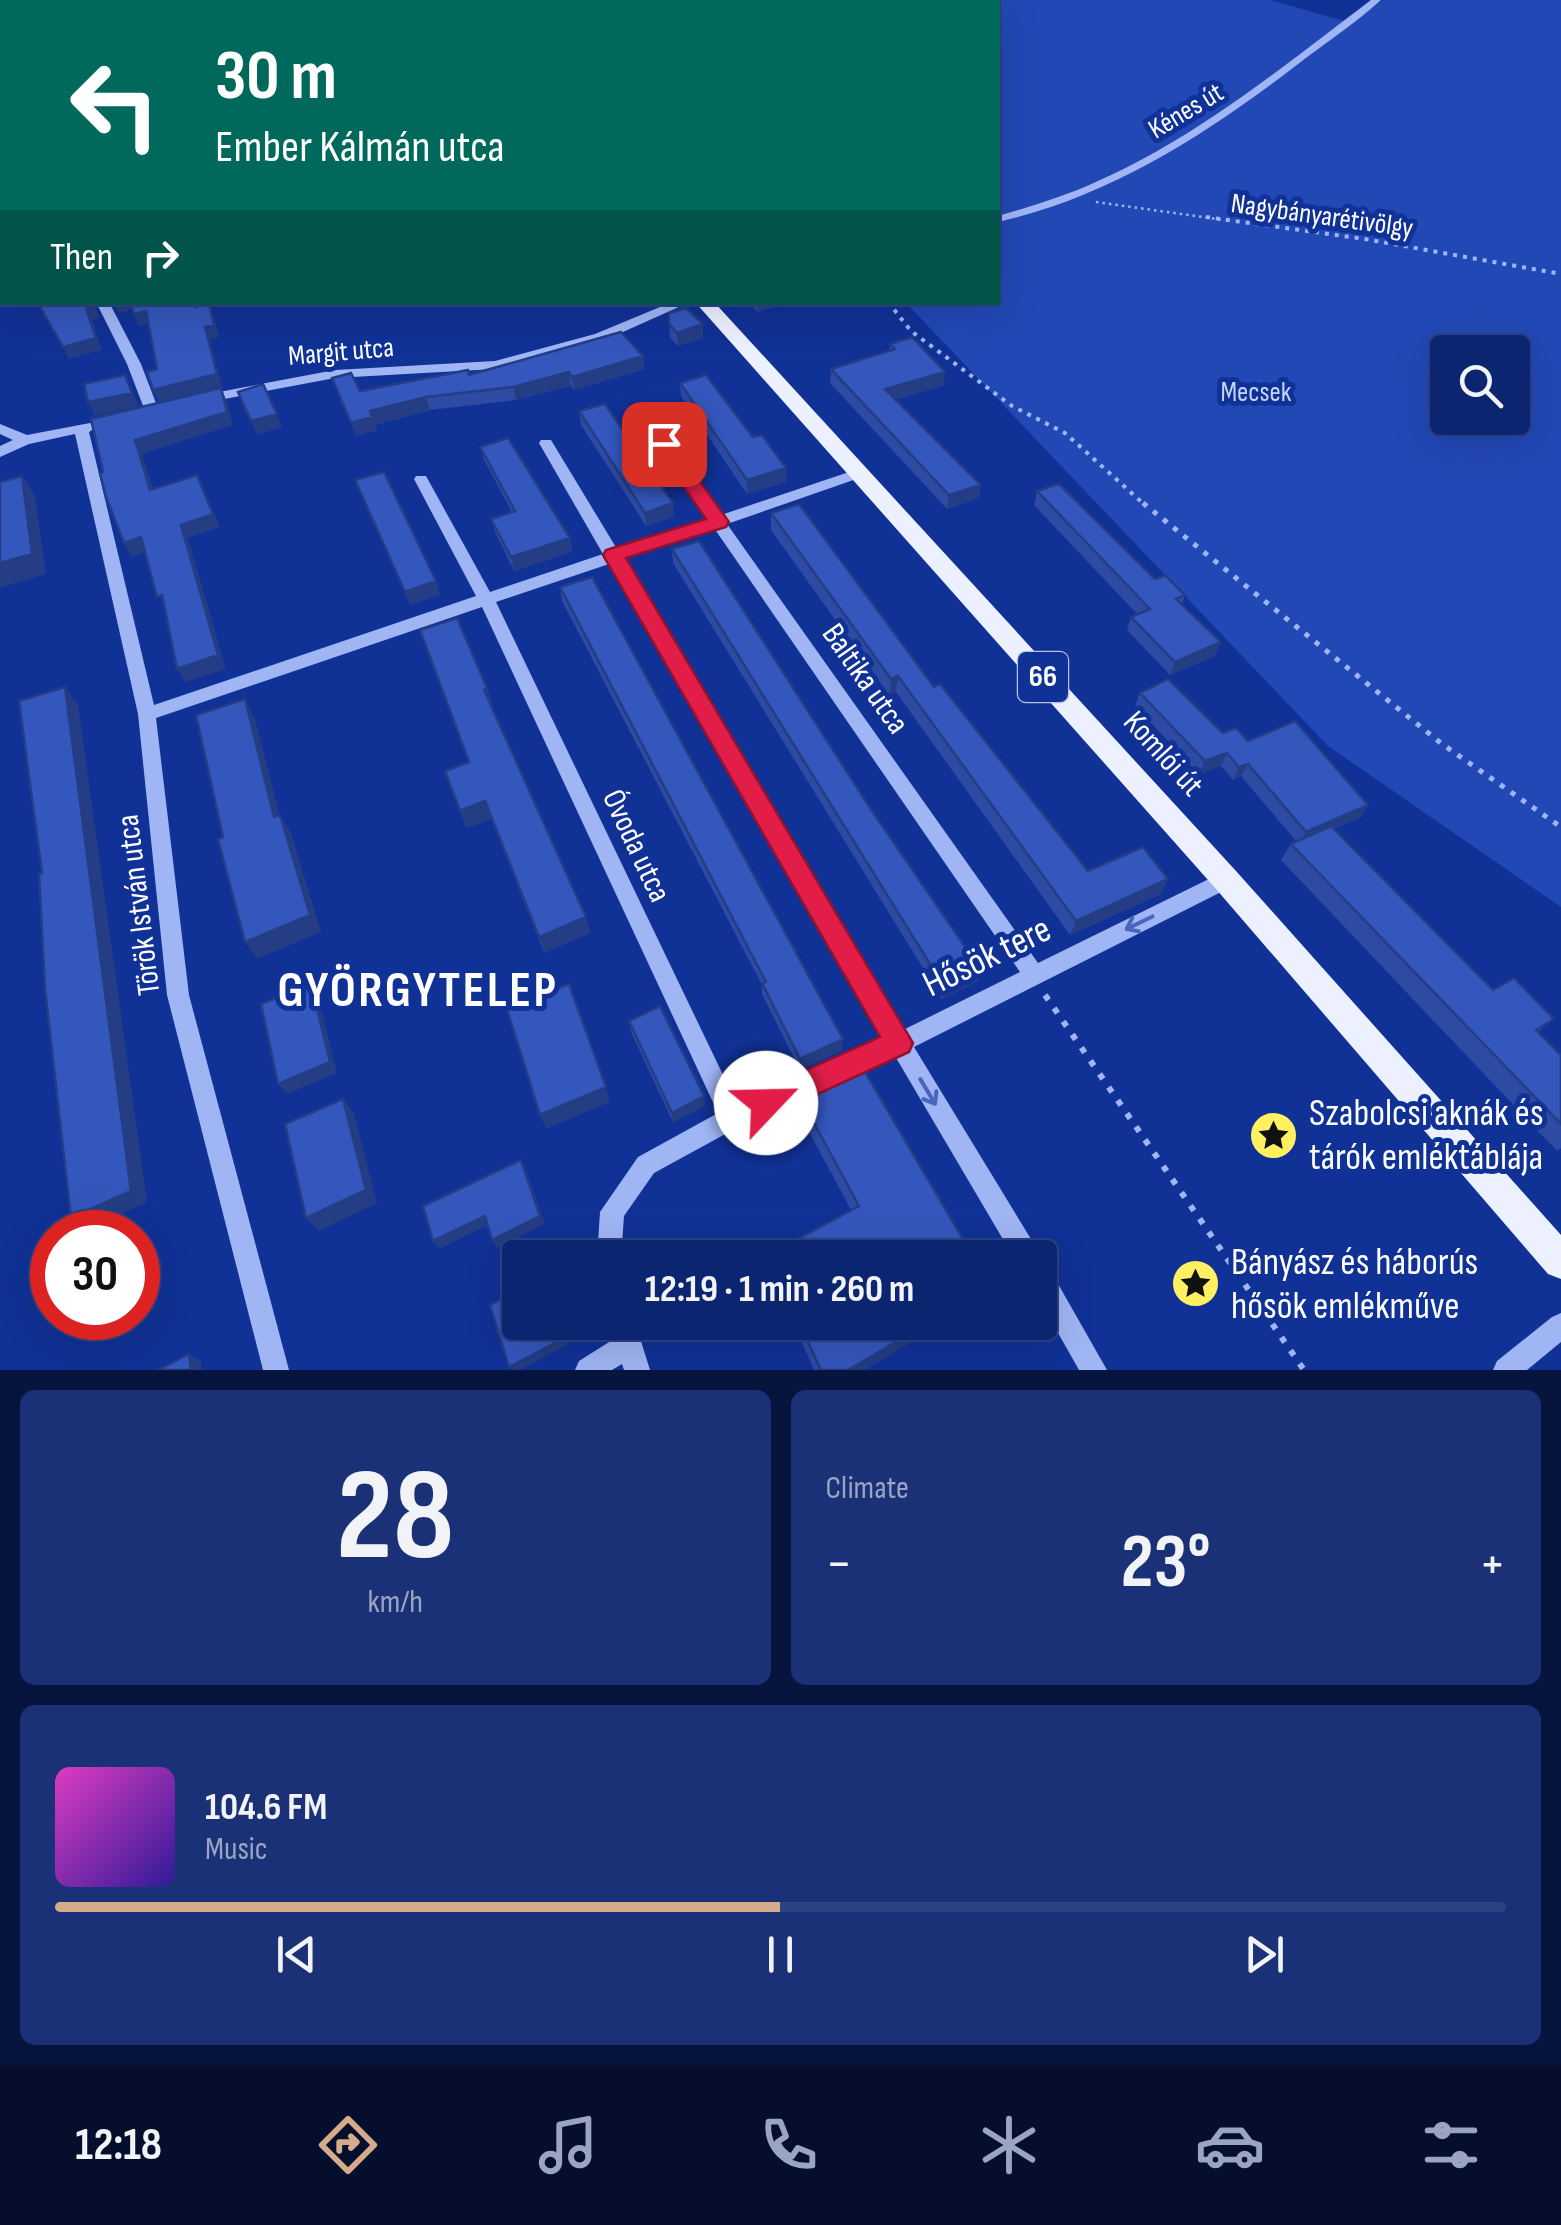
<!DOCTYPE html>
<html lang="en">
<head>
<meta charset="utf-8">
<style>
	:root { --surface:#0c2570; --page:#1a3178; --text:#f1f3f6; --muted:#9aa5c3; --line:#2c4283; --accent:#d6ab8b }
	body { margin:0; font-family:"Sofia Sans Condensed",sans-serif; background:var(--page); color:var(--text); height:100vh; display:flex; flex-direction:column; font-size:38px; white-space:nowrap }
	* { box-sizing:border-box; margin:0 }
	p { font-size:32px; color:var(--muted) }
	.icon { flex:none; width:55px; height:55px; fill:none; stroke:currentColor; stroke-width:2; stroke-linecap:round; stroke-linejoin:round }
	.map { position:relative; height:1370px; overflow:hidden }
	.side { display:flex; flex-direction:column; gap:20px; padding:20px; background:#07143e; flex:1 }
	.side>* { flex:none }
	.hud { position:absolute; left:0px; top:0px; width:1000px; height:305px; box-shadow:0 10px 40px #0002,0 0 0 2px var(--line); background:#00695c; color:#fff; overflow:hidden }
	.fabs { position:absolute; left:1430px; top:335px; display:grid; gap:20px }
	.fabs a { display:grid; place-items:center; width:100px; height:100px; border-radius:10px; background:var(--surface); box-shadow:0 10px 40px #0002,0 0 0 2px var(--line); font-size:50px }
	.speed { position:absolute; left:30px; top:1210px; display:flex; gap:20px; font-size:50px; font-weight:700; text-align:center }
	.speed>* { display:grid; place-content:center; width:130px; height:130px; border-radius:50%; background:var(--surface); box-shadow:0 10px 40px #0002,0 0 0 2px var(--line); line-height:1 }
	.speed .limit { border:15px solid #d22; background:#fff; color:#111 }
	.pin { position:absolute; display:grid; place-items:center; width:85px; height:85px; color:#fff; margin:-42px; border-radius:20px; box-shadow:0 5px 15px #0006 }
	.me { position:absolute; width:110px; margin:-55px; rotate:66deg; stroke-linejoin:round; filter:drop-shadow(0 0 8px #0008) }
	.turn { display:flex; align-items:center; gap:35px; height:210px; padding:0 50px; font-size:45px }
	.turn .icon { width:130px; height:130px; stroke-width:2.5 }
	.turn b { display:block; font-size:70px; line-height:85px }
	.then { display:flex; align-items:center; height:95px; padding:0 50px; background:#0003; gap:20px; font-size:38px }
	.big { font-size:75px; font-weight:700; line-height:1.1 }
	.side .card { flex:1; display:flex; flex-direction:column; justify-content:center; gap:15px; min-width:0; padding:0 35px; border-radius:15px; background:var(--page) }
	.side .dial { align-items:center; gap:0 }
	.dial b { font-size:130px; line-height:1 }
	.song { display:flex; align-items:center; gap:30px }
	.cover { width:120px; height:120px; border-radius:15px; background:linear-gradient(135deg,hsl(310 70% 55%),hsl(250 70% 35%)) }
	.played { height:10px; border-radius:5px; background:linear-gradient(90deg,var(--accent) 50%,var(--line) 50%) }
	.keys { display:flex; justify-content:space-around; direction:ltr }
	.heat { display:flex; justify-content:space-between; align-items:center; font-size:55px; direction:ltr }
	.side .tiles { flex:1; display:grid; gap:20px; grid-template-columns:1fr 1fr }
	.card:last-child { grid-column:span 2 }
	.trip { position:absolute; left:502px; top:1240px; width:555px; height:100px; border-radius:10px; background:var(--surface); box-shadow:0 10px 40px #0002,0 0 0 2px var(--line); font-weight:700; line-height:100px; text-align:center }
	.tabs { display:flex; height:160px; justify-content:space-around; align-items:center; background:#050f2d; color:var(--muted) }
	.tabs .icon { width:70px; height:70px }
	.tabs .selected { color:var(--accent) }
	.tabs b { font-size:45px; color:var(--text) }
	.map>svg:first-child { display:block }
	.green { fill:#2248b6; fill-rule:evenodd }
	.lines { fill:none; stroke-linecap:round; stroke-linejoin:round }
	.path-far3 { stroke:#9fb5f4; stroke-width:2.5; stroke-dasharray:2.5 4; stroke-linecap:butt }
	.path-far2 { stroke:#9fb5f4; stroke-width:4; stroke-dasharray:4 6; stroke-linecap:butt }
	.path-far1 { stroke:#9fb5f4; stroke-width:5; stroke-dasharray:5 8; stroke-linecap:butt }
	.path { stroke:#9fb5f4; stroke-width:6; stroke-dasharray:6 10; stroke-linecap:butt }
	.minor { fill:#9fb5f4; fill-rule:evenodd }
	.major { fill:#ecf0ff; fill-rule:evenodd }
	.wall { fill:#2d4ba3 }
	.shaded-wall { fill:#243d84 }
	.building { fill:#3457bd; stroke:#243d84; stroke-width:2.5 }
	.oneway { stroke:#4966bc }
	.route { fill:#e11d48; stroke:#92132f; stroke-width:2.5 }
	.labels { text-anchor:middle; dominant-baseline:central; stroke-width:10; stroke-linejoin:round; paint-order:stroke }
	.far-street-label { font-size:28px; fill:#fff; stroke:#103196 }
	.far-park-label { font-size:28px; fill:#c7d5fe; stroke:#103196 }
	.shield { fill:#103196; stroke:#b7c1e0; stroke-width:2.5 }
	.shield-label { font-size:30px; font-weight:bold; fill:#fff }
	.street-label { font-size:32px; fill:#fff; stroke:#103196 }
	.near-street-label { font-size:38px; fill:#fff; stroke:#103196 }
	.near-poi-label { font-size:38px; fill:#fff; stroke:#103196; text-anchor:start }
	.near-district-label { font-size:50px; font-weight:bold; letter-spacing:2.5px; fill:#fff; stroke:#103196 }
</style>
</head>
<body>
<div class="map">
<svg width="1561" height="1370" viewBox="0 0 1561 1370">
	<rect width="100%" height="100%" fill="#103196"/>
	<!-- green -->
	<path class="green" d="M524 0H1270L1348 22 1383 0H1561V907L1328 746 906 303 998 302V2ZM1448 352H1512V418H1448Z"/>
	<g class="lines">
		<!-- path-far3 -->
		<path class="path-far3" d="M1096 202 1224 220"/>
		<!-- path-far2 -->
		<path class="path-far2" d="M1206 217 1365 239 1561 274
			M888 302 911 331 1012 406 1065 433 1146 506"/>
		<!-- path-far1 -->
		<path class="path-far1" d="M1143 503 1442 744 1561 827"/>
		<!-- path -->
		<path class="path" d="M1045 995 1304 1370"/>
		<!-- minor -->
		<path class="minor" d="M1371 0H1381C1357 22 1328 41 1302 61 1210 132 1112 196 998 222V216C1032 206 1066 196 1098 181 1198 137 1285 65 1371 0Z
			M96 302H109L141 364 159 411 157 414 152 415 145 411 127 364Z
			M672 302H690L605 340 495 369 335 378 203 403 196 399 203 395 335 370 495 361 595 334Z
			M645 414 650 415 721 515 855 470H865V476L727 524 1038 963 1219 874 1226 871 1233 874 1236 880 1233 886 914 1047 1037 1249 1040 1258V1259L1014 1258 895 1056 740 1126 654 1173 624 1216 621 1258H597L600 1212 638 1157 718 1113 482 607 156 718 189 995 289 1370H263L167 995 138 714 75 434 29 444 0 457V446L13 440 0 434V424L27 435 90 423 97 427 89 432 154 705 476 596 414 479 416 476H426L490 592 603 554 539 443 541 440H551L617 549 707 519 638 418ZM714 528 1020 972 903 1030 623 559ZM609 564 884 1039 737 1104 496 602Z
			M1040 1265 1049 1268 1107 1370H1079L1040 1301Z
			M1561 1313V1342L1527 1370H1493L1497 1361 1552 1317Z
			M609 1322H635L650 1370H624L622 1364 612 1370H575L579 1361 614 1339Z"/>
		<!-- major -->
		<path class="major" d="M422 0H435L436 2H423Z
			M695 302H714L1236 871 1561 1235V1279L1548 1274 1216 889Z"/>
	</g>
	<!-- wall -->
	<path class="wall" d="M748 302H780V305L758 312Z
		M669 324 703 338 678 346 670 338Z
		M890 344 944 385 895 400 979 498 947 509 830 383 831 369 889 351Z
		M645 369 574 390 571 386 516 400 430 410 375 425 377 430 356 436 332 378 360 391 469 375Z
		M680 383 786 482 747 494 681 396Z
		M579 411 674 517 646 526 581 425Z
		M480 447 570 538 572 552 514 571 495 532 491 519 512 512 484 460Z
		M355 480 436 581 440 595 410 605Z
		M1037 491 1155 579 1185 595 1182 604 1221 642 1215 656 1170 675 1127 630 1131 617 1137 614 1034 505Z
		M771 513 934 687 1088 871 1168 879 1161 894 1070 935 896 692 889 695 771 530Z
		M672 549 978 981 942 999 673 563Z
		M560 587 842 1050 800 1070 762 994V985L562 601Z
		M487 688 493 707H492L586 917 590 933 544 953 491 819 466 828Z
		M1140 693 1223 733 1248 741 1368 805 1360 818 1334 829 1493 990 1554 1019 1538 1032 1561 1055V1148L1557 1151 1281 860 1291 844 1296 841 1241 776 1233 780 1221 766 1199 774 1135 706Z
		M629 1021 704 1096 705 1106 673 1122 631 1032Z
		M800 1097 974 1258H768V1255L851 1210 800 1115Z
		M793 1322H945L864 1370H814Z"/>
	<!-- shaded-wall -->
	<path class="shaded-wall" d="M93 302 100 318 92 320 102 350 69 359 63 347 86 308Z
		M114 302H131L134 309 119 313Z
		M758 302H780V305L758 312Z
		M209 304 214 316 219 337 210 339 222 386 159 402 153 390 205 327Z
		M146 311 151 323 139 326 134 314Z
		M703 324V338L678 346 677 333Z
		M643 356 645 369 574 390 572 377Z
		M569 372 571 386 516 400 513 387Z
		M945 372 944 385 884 403 885 389Z
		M125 375 139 406 95 416 88 402Z
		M221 388 227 402 233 425 142 454 158 504 150 490 135 440Z
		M426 397 430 410 375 425 377 430 356 436 351 423 370 411Z
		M277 414 282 427 257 435 251 421Z
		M786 468V482L747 494V480Z
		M197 475 220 527 188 538 226 669 185 682 177 669 181 525Z
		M22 476 35 496 46 574 0 588V563Z
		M981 485 979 498 947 509 949 495Z
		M673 503 674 517 646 526 645 513Z
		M141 537 149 551 131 557 124 543Z
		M570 538 572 552 514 571 511 557Z
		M436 581 440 595 410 605 405 592Z
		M1221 642 1215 656 1170 675 1175 662Z
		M898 676 896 692 889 695 891 679Z
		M65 687 78 704 147 1202 89 1229 71 1218Z
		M487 688 493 707 489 708 484 690Z
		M245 699 255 719 285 836 274 817Z
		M1227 753 1221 766 1199 774 1205 761Z
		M1248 764 1241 776 1233 780 1239 767Z
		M485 801 491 819 466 828 460 811Z
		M1368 805 1360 818 1299 844 1306 832Z
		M280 815 291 833 321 932 257 959 245 942Z
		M1168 879 1161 894 1070 935 1076 921Z
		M586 917 590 933 544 953 539 937Z
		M981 970 978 981 942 999 945 988Z
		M311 984 318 995 337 1073 287 1094 278 1084Z
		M843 1039 842 1050 800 1070V1059Z
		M606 1087 610 1102 546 1129 540 1115Z
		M704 1096 705 1106 673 1122 672 1113Z
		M343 1099 354 1113 377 1203 319 1231 306 1218Z
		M521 1160 526 1169 545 1224 497 1248 492 1240Z
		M485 1216 490 1224 439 1249 433 1241Z
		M563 1322H565L572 1342 520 1370H512L509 1367Z
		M930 1322H945L864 1370H848Z
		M189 1354 201 1361 202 1370H191Z"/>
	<!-- building -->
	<path class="building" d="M75 0H232L236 2H78Z
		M371 0H413L415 2H374Z
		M507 0 511 2H469L466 1Z
		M0 45 2 48V252L0 247Z
		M37 302H92L94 306 86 308 96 338 63 347Z
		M130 302H193L195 307 209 304 214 325 205 327 217 374 153 390 147 372 157 369 146 311 134 314Z
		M686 308 703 324 677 333 669 324V313Z
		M621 332 643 356 572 377 569 372 513 387 426 397 370 411 372 417 351 423 332 378 351 373 360 391 468 370 469 375Z
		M912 337 945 372 885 389 981 485 949 495 831 369 895 349 890 344Z
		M125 375 132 393 88 402 84 384Z
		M706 375 753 437 762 435 786 468 747 480 680 383Z
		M263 384 277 414 251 421 238 392Z
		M221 388 227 412 135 440 150 490 197 475 213 514 181 525 218 655 177 669 162 595 157 597 141 537 124 543 106 497 100 473 103 472 91 419Z
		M605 404 673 503 645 513 579 411Z
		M508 438 570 538 511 557 491 519 515 511 480 447Z
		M384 472 436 581 405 592 355 480Z
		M22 476 32 554 0 563V482Z
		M1059 484 1155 579 1165 575 1185 595 1176 599 1221 642 1175 662 1131 617 1150 609 1037 491Z
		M799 504 934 687 940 684 1088 871 1143 847 1168 879 1076 921 898 676 891 679 771 513Z
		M699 541 872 811 981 970 945 988 672 549Z
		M592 577 843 1039 800 1059 762 983 766 982 560 587Z
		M457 618 487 688 484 690 586 917 539 937 485 801 460 811 445 771 469 762 420 630Z
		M1168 679 1223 733 1236 728 1248 741 1295 721 1368 805 1306 832 1248 764 1239 767 1227 753 1205 761 1140 693Z
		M65 687 131 1191 71 1218 45 989 39 874 42 873 19 701Z
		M245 699 274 817 280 815 310 915 245 942 218 839 223 837 196 715Z
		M1331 826 1493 990 1514 978 1554 1019 1536 1030 1561 1055V1124L1291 844Z
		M311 984 330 1062 278 1084 261 1004Z
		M569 984 606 1087 540 1115 507 1009Z
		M660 1006 704 1096 672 1113 629 1021Z
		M861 1065 974 1258H769L768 1255 859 1206 800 1097Z
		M343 1099 366 1190 306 1218 285 1124Z
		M521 1160 540 1216 492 1240 485 1216 433 1241 423 1206Z
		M520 1290V1322H563L568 1336 509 1367 490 1305Z
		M799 1322H930L848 1370H821Z
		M189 1354 191 1370H158Z"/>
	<!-- one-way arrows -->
	<defs><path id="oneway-shaft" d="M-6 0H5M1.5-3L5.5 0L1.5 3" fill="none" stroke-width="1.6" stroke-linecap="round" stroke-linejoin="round" transform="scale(2.5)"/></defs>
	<g class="oneway">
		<use href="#oneway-shaft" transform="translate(1139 923) rotate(154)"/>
		<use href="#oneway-shaft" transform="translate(928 1092) rotate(59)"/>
	</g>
	<!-- route -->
	<path class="route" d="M657 440H670L729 522 726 527 626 558 913 1043 909 1052 766 1118 755 1114 751 1103 755 1093 880 1037 603 555 606 550 706 519 654 444Z"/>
	<!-- icons -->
	<defs>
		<symbol id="sight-disc" viewBox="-11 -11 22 22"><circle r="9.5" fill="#fff062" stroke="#103196"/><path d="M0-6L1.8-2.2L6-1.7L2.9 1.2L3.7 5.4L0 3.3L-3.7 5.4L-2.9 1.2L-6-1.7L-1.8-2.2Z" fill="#111"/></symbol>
	</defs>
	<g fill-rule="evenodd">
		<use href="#sight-disc" x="1246" y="1108" width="55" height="55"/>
		<use href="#sight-disc" x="1168" y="1256" width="55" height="55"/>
	</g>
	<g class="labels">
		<!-- far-street labels -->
		<g class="far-street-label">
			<text transform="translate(1186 111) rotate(-31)">Kénes út</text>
			<text transform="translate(1322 216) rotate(8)">Nagybányarétivölgy</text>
			<text transform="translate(341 352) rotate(-5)">Margit utca</text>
		</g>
		<!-- far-park labels -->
		<g class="far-park-label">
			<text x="1256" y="392">Mecsek</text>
		</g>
		<!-- shield labels -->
		<rect class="shield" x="1018" y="652" width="50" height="50" rx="8"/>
		<g class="shield-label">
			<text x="1043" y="677">66</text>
		</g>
		<!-- street labels -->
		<g class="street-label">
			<text transform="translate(865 679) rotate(55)">Baltika utca</text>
			<text transform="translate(1163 754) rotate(48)">Komlói út</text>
			<text transform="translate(636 846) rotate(65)">Óvoda utca</text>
			<text transform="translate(139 905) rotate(-97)">Török István utca</text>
		</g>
		<!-- near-street labels -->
		<g class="near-street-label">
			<text transform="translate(987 957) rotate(-26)">Hősök tere</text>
		</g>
		<!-- near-poi labels -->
		<g class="near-poi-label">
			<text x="1309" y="1113">Szabolcsi aknák és<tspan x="1309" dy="44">tárók emléktáblája</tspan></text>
			<text x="1231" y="1262">Bányász és háborús<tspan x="1231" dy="44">hősök emlékműve</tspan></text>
		</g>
		<!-- near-district labels -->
		<g class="near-district-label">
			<text x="418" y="991">GYÖRGYTELEP</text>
		</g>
	</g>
</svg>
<div class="fabs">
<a><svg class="icon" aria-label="search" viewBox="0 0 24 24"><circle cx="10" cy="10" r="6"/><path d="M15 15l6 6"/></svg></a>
</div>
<div class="speed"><div class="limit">30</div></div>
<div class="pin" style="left:664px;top:444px;background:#d93025"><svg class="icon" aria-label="arrive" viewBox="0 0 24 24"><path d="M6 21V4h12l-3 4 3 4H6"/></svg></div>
<svg class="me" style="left:766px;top:1103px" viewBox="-20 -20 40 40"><circle r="19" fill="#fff"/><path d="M0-13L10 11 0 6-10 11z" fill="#e11d48"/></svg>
<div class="trip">12:19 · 1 min · 260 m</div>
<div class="hud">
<div class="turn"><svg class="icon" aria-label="left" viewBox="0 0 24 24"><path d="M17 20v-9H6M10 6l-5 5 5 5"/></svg><div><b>30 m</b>Ember Kálmán utca</div></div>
<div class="then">Then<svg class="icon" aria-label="right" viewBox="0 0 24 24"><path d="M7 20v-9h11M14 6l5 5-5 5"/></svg></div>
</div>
</div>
<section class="side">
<div class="tiles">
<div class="card dial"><b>28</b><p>km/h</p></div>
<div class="card"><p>Climate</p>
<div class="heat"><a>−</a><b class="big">23°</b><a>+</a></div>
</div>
<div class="card">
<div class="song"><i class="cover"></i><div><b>104.6 FM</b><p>Music</p></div></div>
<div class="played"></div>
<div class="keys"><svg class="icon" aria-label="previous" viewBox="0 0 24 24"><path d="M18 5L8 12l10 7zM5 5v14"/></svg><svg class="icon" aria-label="pause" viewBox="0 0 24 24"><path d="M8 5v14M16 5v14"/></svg><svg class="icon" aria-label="next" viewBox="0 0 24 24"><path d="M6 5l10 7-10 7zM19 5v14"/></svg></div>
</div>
</div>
</section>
<nav class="tabs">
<b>12:18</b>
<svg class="icon selected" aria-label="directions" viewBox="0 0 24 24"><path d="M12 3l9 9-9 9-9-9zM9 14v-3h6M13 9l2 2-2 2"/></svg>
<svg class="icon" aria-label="music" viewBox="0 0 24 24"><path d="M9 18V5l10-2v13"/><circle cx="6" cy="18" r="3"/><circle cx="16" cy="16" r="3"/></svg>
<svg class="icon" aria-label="phone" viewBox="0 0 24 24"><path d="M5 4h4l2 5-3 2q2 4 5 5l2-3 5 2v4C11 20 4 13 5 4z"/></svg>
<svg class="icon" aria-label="climate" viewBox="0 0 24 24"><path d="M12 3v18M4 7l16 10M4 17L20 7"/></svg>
<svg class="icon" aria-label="car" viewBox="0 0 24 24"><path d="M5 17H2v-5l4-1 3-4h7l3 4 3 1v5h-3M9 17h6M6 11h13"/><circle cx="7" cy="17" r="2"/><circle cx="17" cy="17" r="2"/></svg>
<svg class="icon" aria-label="filters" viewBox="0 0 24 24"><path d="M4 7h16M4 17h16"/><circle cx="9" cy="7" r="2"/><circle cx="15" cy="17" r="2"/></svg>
</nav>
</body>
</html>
